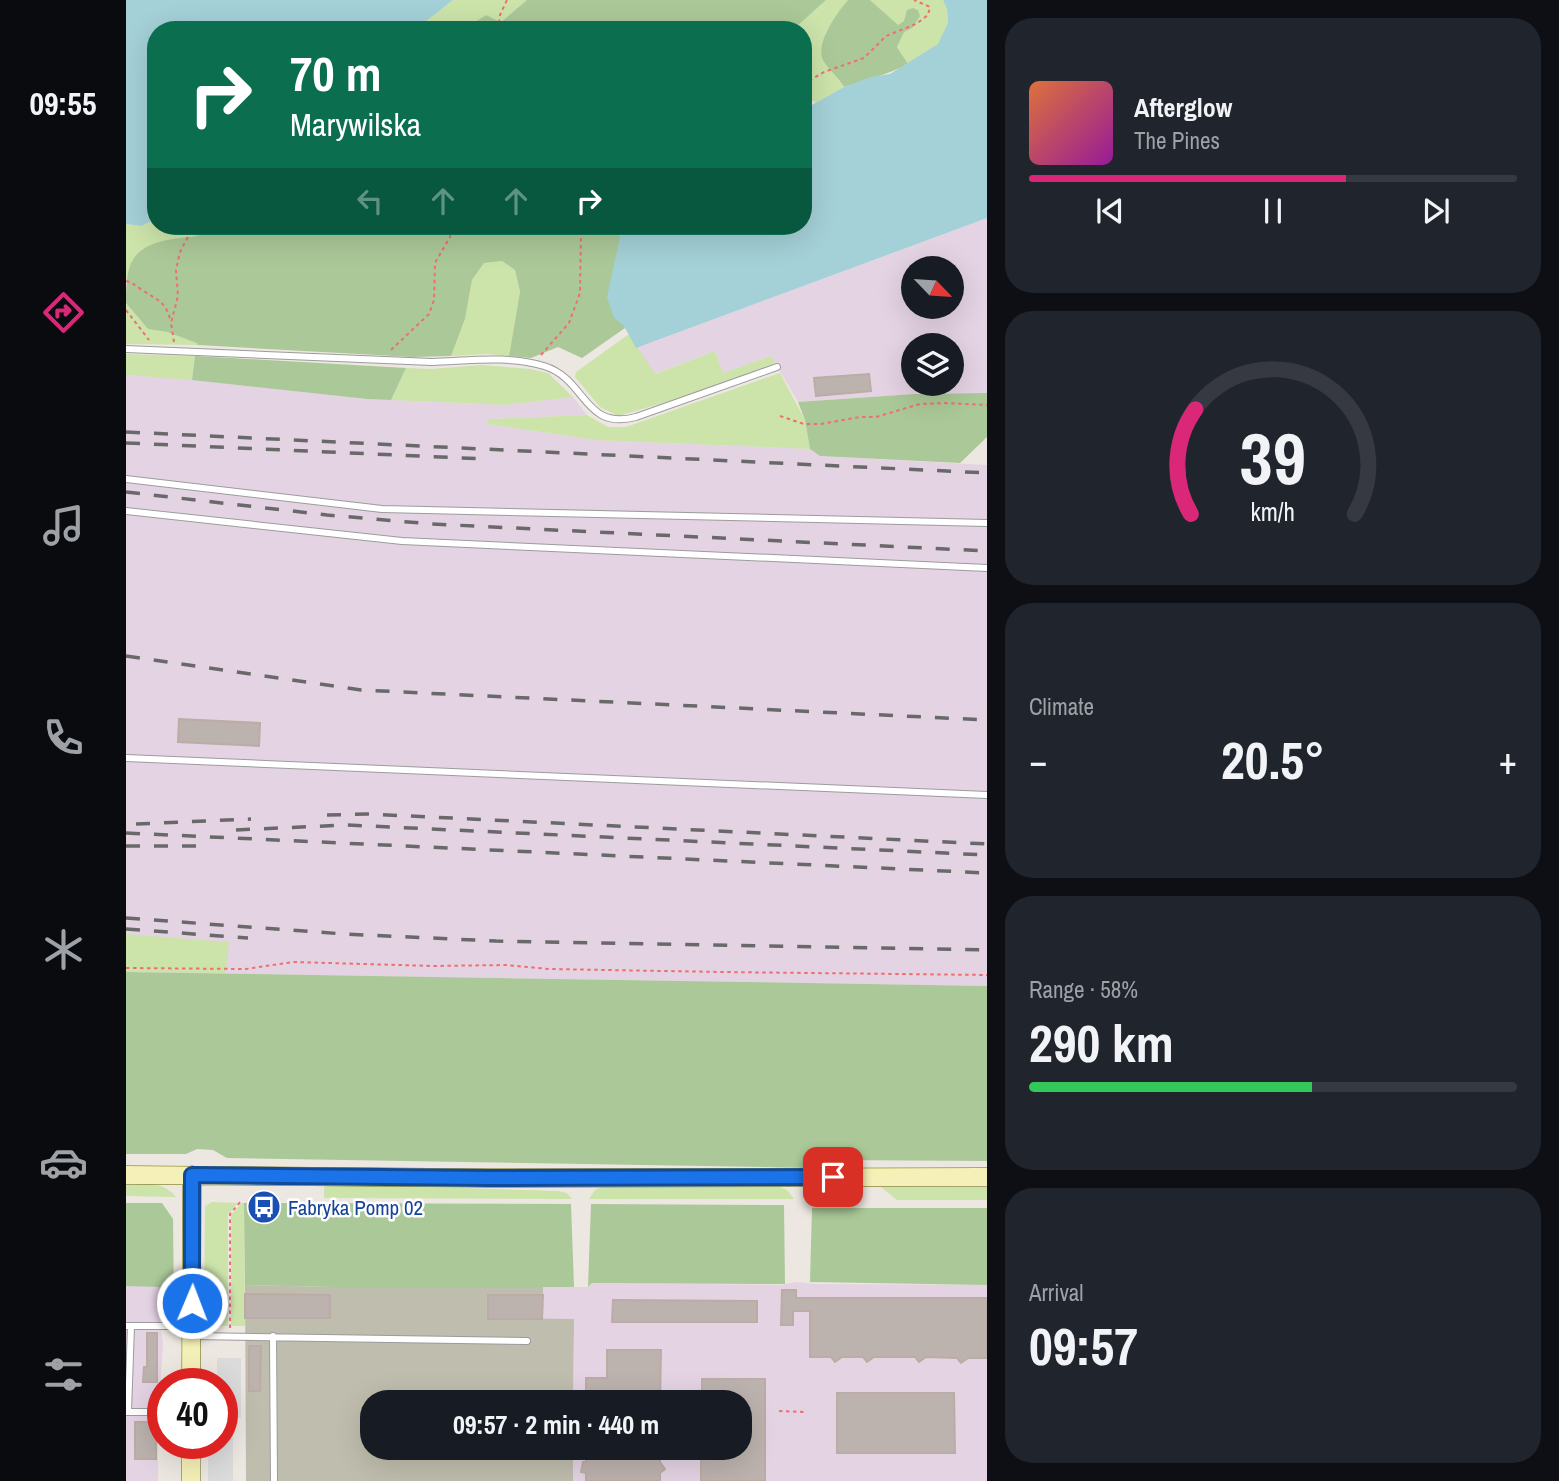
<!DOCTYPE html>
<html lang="en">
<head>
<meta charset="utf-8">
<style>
	:root { --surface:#171b24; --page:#20242c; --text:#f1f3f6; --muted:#9ea1a6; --line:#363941; --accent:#db2777 }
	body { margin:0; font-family:"Archivo Narrow",sans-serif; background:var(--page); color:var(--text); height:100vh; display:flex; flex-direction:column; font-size:26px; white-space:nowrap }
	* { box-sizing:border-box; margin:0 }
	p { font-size:23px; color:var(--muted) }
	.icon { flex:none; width:38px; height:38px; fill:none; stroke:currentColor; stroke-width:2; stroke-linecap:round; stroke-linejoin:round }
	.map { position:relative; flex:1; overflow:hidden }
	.panel { display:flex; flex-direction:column; gap:18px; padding:18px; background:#0d0f14; width:572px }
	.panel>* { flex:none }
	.top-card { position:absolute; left:21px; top:21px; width:665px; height:214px; border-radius:28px; box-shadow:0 7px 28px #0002; background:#0b6e4f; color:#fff; overflow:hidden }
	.needle { width:46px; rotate:115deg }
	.fabs { position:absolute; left:775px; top:256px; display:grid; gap:14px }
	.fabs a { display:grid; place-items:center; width:63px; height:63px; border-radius:50%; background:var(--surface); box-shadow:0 7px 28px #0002; font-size:35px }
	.speed { position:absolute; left:21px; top:1368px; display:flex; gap:14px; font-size:35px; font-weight:700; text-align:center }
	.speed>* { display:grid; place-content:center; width:91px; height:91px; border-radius:50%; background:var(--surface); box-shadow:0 7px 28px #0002; line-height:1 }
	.speed .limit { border:10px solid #d22; background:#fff; color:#111 }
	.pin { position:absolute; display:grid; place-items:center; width:60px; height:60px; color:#fff; margin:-30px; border-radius:14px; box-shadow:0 4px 10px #0006 }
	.me { position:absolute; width:77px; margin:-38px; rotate:1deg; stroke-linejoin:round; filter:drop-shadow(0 0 5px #0008) }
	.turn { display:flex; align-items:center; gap:24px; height:147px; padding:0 28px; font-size:32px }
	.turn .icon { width:91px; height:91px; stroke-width:2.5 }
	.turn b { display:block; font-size:49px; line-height:60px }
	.lanes { display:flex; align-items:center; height:66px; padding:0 28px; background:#0003; justify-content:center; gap:35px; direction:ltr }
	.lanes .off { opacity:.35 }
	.big { font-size:52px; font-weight:800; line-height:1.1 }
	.panel .card { flex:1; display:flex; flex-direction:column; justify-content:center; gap:10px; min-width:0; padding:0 24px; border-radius:28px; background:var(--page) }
	.panel .dial { align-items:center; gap:0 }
	.dial svg { height:182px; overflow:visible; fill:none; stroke:var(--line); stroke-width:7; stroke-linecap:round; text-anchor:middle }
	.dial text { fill:var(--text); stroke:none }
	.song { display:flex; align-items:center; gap:21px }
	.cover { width:84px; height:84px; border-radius:10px; background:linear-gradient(135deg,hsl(20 70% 55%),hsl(300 70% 35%)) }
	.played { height:7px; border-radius:4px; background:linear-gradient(90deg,var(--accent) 65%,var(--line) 65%) }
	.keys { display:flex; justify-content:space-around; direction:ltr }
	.heat { display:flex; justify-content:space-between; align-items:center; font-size:38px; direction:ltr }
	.charge { height:10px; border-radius:5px; background:linear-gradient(90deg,#34c759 58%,var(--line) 0) }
	.trip { position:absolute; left:234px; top:1390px; width:392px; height:70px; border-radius:28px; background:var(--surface); box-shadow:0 7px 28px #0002; font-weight:800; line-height:70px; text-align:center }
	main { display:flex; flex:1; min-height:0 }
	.dock { display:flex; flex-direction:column; width:126px; justify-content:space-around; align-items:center; background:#090b0e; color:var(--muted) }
	.dock .icon { width:49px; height:49px }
	.dock .on { color:var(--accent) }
	.dock b { font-size:32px; color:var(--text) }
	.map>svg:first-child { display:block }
	.industrial { fill:#e4d3e3; fill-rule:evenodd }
	.construction { fill:#bfbdad }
	.grass { fill:#cce3aa }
	.forest { fill:#abc898 }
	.parking { fill:#dbdbdb }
	.water { fill:#a4d0d7 }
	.building { fill:#bcb2ae; stroke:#bcaca5; stroke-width:2 }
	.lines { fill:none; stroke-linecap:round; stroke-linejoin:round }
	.lane-casing { stroke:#9c9c9c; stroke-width:8 }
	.secondary-casing { stroke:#66670d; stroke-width:19 }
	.path { stroke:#ee6f6f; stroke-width:2; stroke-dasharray:3.5 3.5; stroke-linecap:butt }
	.lane { stroke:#fff; stroke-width:6 }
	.secondary { stroke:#f4f0b7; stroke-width:18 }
	.rail { stroke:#696969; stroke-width:3.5; stroke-dasharray:14 14; stroke-linecap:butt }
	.route-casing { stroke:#114b97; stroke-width:18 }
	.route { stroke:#1a73e8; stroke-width:12 }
	.labels { text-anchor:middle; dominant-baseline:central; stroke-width:5; stroke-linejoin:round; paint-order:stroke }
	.transit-label { font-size:21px; fill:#164399; stroke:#fff; text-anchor:start }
</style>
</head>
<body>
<main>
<nav class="dock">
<b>09:55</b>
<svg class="icon on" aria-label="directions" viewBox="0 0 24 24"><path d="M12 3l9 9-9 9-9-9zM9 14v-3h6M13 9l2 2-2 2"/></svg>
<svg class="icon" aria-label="music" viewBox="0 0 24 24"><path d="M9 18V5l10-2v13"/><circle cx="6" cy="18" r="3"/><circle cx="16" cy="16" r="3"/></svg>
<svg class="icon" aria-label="phone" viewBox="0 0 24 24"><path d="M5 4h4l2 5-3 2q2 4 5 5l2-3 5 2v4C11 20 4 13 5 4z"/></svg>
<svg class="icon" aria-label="climate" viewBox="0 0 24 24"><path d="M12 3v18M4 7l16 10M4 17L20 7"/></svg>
<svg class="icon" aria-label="car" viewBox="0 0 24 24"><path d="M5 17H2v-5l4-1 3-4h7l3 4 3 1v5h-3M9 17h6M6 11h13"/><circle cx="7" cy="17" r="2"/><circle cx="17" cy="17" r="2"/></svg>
<svg class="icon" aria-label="filters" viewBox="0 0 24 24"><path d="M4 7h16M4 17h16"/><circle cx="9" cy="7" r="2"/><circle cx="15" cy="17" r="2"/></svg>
</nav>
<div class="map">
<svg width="861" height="1481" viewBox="0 0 861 1481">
	<rect width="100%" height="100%" fill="#ece7e1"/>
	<!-- industrial -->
	<path class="industrial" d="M861 218V393L788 394 672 402 645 356 597 373 589 351 528 374 510 348ZM788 268H826V306H788ZM788 345H826V383H788Z
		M0 375 50 378 241 399 379 405 447 397 461 415 363 419 360 424 470 440 684 449 694 456 861 465V986L0 972Z
		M670 1282 690 1284 861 1285V1481H447V1447H614V1402H447L448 1337 362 1319V1295H416L417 1287H462L466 1283 655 1285Z
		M0 1286H33V1315L37 1343 32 1425V1481H0Z"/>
	<!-- construction -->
	<path class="construction" d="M119 1285 206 1287H417V1295H362V1318L448 1319 447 1402H247V1447H447V1481H120Z"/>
	<!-- grass -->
	<path class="grass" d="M327 0H401L375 22 360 15 336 30H289Z
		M700 0H722L699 34 698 61 718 87 690 103 683 98H677V30H664L669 28Z
		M744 0H817L821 9 822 23 813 44 782 64 771 47 778 31V21L772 25C762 19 754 8 744 0Z
		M30 219V226H87L75 236 43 240 0 280V224L15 226Z
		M376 261 389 270 394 292 383 356 361 354 325 356 339 319 346 280 358 263Z
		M0 303 22 329 41 332 72 343V345L0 344Z
		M503 334 529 374 589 351 597 373 645 356 649 363 547 400 492 416 474 407 449 377 450 372Z
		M0 354 69 356 66 380 0 375Z
		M356 365 404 369 422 373 447 397 379 405 265 400 280 368 306 369Z
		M654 373 679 420 684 449 470 440 360 424 363 419 461 415 482 427H500Z
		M0 934 103 942 100 973 0 972Z
		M209 1184 432 1191 441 1193 446 1199 198 1198V1187Z
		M0 1185C22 1185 35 1180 50 1197L0 1196Z
		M480 1185 652 1186 661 1190 668 1199H463L469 1190Z
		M755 1187H861V1200H771Z
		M86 1202 112 1203 102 1214V1326H88L78 1321 79 1206Z
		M116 1203H118L119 1326H105V1215Z"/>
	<!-- forest -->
	<path class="forest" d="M401 0H700L669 28 664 30H336L360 15 375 22Z
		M722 0H744L772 25 778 21 781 10 787 8 792 10 794 16 786 28 778 32 771 47 782 64C762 75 740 79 718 87 713 78 702 69 697 60 689 43 711 13 722 0Z
		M87 226H502L494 236 499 328 456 358 432 347 405 358 383 356 394 292 389 270 376 261 358 263 346 280 339 319 325 356 286 357 72 345 71 343 41 332 22 329 0 303C0 264 4 246 47 239 67 236 71 239 87 226Z
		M69 356 280 368 265 400 241 399 66 380Z
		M861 393V437L834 463 694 456 684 449 679 420 672 402 788 394Z
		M0 972 861 986V1161L704 1160 703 1168 101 1158 87 1150 71 1149 60 1154H0Z
		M0 1203H36L47 1219 48 1313 45 1315H33V1287L0 1286Z
		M118 1203 445 1204 448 1287H206L119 1285Z
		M465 1204 658 1205 659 1284 466 1283 462 1287Z
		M686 1208H861V1285L684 1282Z"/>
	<!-- parking -->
	<path class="parking" d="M91 1358H115V1418H112V1424L107 1425V1481H82V1444H96V1384H82V1375H91Z"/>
	<!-- water -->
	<path class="water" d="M0 0H327L289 30H30V219L15 226 0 224Z
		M817 0H861V218L510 348 498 326 488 318 481 297 494 236 502 226H677V110L718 87 745 77 764 74 812 44 822 23 821 9Z"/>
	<!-- building -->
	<path class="building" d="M743 374 745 391 690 396 688 378Z
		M53 719 134 723 133 746 52 742Z
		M656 1290H670V1298H861V1358H842L835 1363 831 1358 800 1357 793 1362 789 1357H748L741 1362 737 1357H716L709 1362 705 1357H684V1311H667V1325H655Z
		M119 1294 204 1295V1318H119Z
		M362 1295H417L416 1319H362Z
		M487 1300 631 1301V1322H486Z
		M21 1333H31V1382H17L18 1367H21Z
		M123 1346H135L134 1391H123Z
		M481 1350H535L534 1402H460V1378H481Z
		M576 1379H639V1481H575V1447H614V1402H576Z
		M711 1393H828L829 1453H711Z
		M9 1422H30V1459H9Z
		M460 1447H534V1462L539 1469 534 1473V1481H460V1473L455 1472 457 1462H460Z"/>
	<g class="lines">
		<defs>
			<path id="lane" d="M0 349 306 362C342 361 382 355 418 366 461 379 457 431 510 417L651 367
				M0 479 256 509 861 523
				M0 511 276 541 861 568
				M0 758 861 795
				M0 1326H65
				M67 1336 401 1341
				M147 1336 148 1481
				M0 1412H37
				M2 1412 5 1326"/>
			<path id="secondary" d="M0 1175 362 1178 861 1177
				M65 1384 66 1175
				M65 1481V1444"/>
		</defs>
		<!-- lane casing -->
		<use href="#lane" class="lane-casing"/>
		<!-- secondary casing -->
		<use href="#secondary" class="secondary-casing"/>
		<!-- path -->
		<path class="path" d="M372 30 374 15 381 0
			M677 42C682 53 683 72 678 82
			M677 84 698 72 738 58 760 36 790 24 802 15 804 7 788 0
			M0 281C7 283 10 286 16 290 30 299 40 302 44 319
			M0 310 23 340
			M48 342 45 323 52 296 50 270 54 252 65 231 71 226
			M265 350 303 314 308 300 309 263 324 237 326 226
			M415 355 443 323 454 293 455 233 458 226
			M654 416 678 424H695L734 417H750L794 404 819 403 861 405
			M0 968 120 969 167 962 307 966 380 965 423 969 596 972 861 975
			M104 1328V1214L116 1200
			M653 1411 679 1412"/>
		<!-- lane -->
		<use href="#lane" class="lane"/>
		<!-- secondary -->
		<use href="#secondary" class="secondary"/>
		<!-- rail -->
		<path class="rail" d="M0 432 861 473
			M0 443 360 459
			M0 492 201 515 306 524 861 551
			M0 656 235 690 861 720
			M201 815 242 814 861 844
			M10 824 125 819
			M110 830 221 825 861 855
			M0 833 861 873
			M0 846H70
			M0 918 218 934 370 941 861 950
			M0 929 122 938"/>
	</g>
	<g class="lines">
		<defs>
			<path id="route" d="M66 1303V1175L362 1178 707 1177"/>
		</defs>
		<!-- route casing -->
		<use href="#route" class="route-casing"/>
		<!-- route -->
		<use href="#route" class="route"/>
	</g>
	<!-- icons -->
	<defs>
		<symbol id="bus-disc" viewBox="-11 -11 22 22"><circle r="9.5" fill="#1a4fb4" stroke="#fff"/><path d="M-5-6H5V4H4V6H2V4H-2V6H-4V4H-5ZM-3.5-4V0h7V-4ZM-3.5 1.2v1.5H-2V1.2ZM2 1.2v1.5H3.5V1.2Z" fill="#fff"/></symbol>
	</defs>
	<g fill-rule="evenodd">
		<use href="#bus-disc" x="119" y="1188" width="38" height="38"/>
	</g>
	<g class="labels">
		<!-- transit labels -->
		<g class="transit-label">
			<text x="162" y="1207">Fabryka Pomp 02</text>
		</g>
	</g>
</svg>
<div class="fabs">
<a><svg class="needle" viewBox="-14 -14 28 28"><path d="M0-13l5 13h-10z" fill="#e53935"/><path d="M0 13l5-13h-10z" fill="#9ea1a6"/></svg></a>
<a><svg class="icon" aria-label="layers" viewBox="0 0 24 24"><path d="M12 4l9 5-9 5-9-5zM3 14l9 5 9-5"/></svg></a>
</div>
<div class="speed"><div class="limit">40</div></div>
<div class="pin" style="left:707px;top:1177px;background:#d93025"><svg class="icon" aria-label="arrive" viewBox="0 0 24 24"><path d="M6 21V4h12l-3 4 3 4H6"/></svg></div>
<svg class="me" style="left:66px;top:1303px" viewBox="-20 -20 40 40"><circle r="17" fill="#1a73e8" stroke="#fff" stroke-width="3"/><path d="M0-11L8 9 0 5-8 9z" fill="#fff"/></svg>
<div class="trip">09:57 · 2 min · 440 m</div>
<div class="top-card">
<div class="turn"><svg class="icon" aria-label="right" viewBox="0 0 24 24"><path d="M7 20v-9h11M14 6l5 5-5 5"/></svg><div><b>70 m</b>Marywilska</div></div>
<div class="lanes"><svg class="icon off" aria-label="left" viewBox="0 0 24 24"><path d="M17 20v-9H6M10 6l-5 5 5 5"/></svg><svg class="icon off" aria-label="ahead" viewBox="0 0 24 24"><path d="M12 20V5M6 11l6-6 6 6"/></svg><svg class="icon off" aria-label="ahead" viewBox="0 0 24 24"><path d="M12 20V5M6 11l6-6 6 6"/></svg><svg class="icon" aria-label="right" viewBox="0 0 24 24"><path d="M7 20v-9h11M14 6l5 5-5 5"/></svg></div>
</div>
</div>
<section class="panel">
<div class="card">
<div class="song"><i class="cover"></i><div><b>Afterglow</b><p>The Pines</p></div></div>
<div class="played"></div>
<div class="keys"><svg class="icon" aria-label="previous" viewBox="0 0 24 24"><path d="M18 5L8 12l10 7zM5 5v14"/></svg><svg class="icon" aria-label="pause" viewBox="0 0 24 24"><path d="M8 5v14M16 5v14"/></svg><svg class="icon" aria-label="next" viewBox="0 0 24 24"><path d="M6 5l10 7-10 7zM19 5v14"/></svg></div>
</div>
<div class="card dial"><svg viewBox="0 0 100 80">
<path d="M14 69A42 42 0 1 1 86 69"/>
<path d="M14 69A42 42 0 0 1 16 23" stroke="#db2777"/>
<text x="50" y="56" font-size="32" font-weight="700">39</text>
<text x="50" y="72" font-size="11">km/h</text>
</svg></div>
<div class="card"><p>Climate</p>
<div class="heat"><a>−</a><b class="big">20.5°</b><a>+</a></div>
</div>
<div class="card"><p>Range · 58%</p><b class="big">290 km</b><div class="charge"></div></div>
<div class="card"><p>Arrival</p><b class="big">09:57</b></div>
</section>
</main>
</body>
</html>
